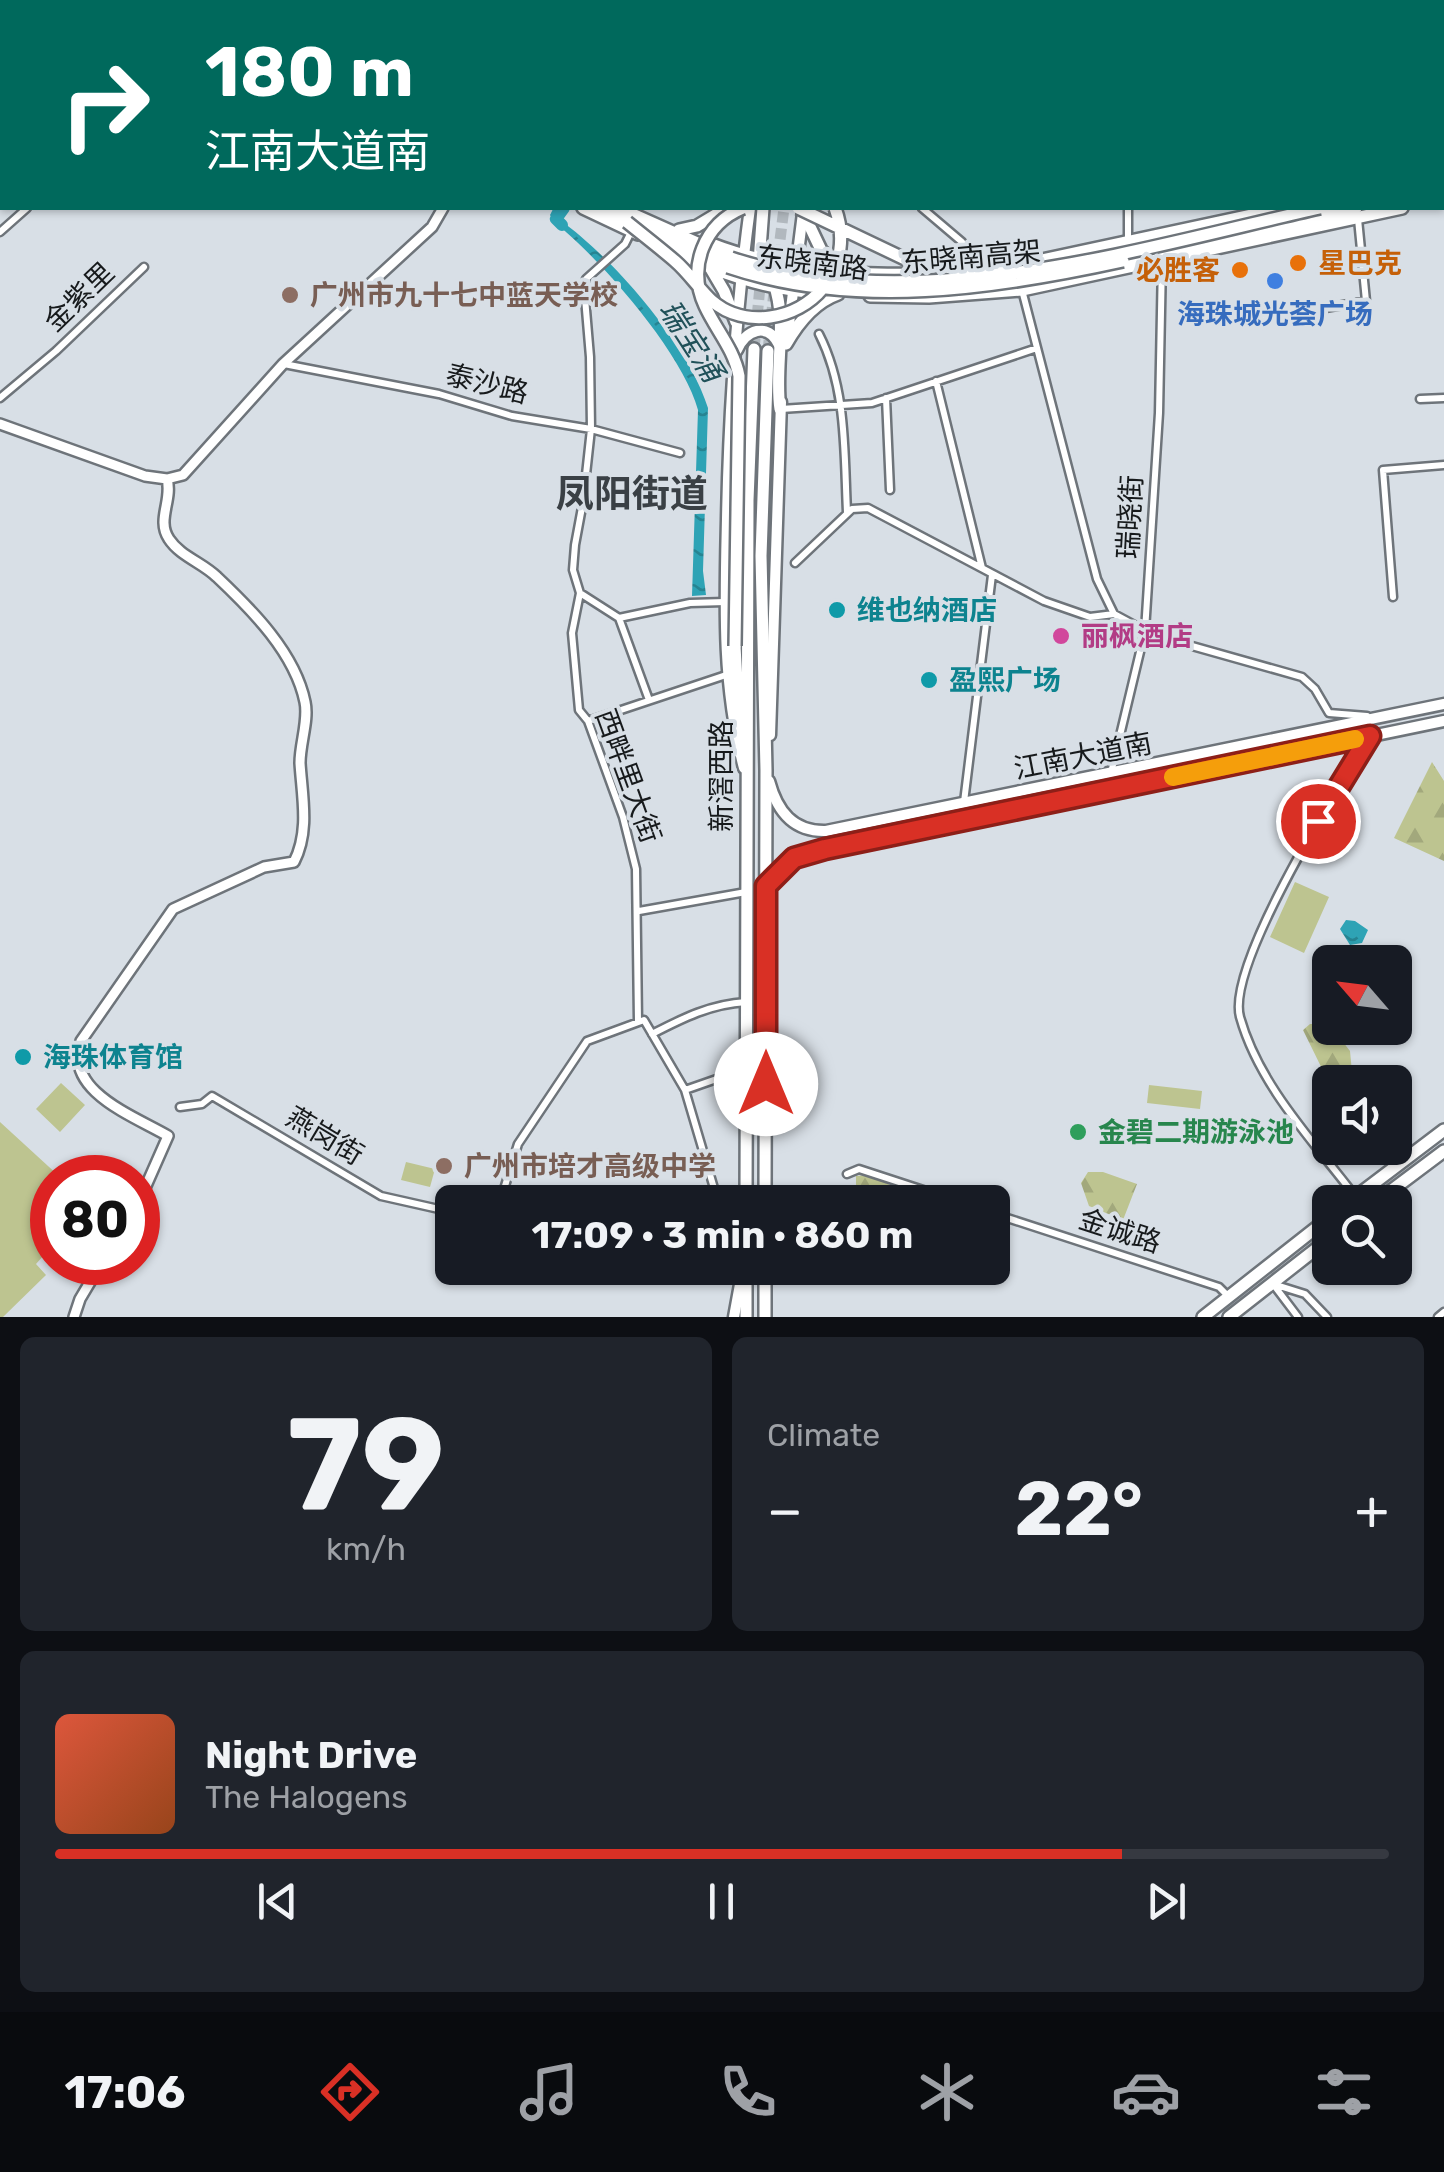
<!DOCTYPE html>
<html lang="en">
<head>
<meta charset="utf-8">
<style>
	:root { --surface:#171b24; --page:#20242c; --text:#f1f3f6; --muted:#9ea1a6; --line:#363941; --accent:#d93025 }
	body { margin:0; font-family:Rubik,"Noto Sans SC",sans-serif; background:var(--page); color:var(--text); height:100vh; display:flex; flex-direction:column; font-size:38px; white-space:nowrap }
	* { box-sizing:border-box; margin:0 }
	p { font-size:32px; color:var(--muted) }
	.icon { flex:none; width:55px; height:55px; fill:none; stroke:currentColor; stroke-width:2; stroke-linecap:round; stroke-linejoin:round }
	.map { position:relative; height:1317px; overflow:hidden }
	.panel { display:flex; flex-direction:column; gap:20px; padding:20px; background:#0d0f14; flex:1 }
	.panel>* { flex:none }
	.top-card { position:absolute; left:0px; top:0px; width:1445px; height:210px; box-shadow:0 2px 8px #0004; background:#00695c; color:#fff; overflow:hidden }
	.needle { width:65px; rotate:298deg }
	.fabs { position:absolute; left:1312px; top:945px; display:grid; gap:20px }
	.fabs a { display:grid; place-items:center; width:100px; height:100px; border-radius:15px; background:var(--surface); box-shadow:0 2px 8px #0004; font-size:50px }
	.speed { position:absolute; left:30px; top:1155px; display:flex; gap:20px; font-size:50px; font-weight:700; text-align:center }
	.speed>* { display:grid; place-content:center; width:130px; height:130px; border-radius:50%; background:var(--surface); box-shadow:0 2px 8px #0004; line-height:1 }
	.speed .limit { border:15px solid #d22; background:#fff; color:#111 }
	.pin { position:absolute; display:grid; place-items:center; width:85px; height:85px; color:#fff; margin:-42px; border:5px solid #fff; border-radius:50%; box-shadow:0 2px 10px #0007 }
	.me { position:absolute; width:110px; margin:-55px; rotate:0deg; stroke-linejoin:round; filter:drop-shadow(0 0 8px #0008) }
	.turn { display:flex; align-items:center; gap:35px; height:210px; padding:0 40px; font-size:45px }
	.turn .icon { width:130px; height:130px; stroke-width:2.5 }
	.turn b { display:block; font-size:70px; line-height:85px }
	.big { font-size:75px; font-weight:700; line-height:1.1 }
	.panel .widget { flex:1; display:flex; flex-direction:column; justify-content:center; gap:15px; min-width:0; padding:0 35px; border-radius:15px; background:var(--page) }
	.panel .dial { align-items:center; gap:0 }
	.dial b { font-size:130px; line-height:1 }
	.song { display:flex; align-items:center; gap:30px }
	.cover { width:120px; height:120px; border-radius:15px; background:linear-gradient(135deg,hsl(10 70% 55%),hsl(20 70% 35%)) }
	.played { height:10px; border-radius:5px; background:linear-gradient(90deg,var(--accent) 80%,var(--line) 80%) }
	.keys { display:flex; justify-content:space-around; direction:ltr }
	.heat { display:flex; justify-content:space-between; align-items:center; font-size:55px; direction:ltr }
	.panel .tiles { flex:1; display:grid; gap:20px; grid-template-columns:1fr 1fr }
	.widget:last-child { grid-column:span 2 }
	.trip { position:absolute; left:435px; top:1185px; width:575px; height:100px; border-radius:15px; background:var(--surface); box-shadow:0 2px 8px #0004; font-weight:700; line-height:100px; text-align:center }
	.dock { display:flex; height:160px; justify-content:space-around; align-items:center; background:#090b0e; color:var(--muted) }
	.dock .icon { width:70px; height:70px }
	.dock .active { color:var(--accent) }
	.dock b { font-size:45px; color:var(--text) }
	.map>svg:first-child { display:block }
	.green { fill:#bdc490 }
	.forest { fill:url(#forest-firs) }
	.water { fill:url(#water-ripples) }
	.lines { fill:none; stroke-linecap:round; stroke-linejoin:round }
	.river { stroke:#2ea3b5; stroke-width:12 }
	.trunk-tunnel { stroke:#b1b8be; stroke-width:11; stroke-dasharray:11 5.5; stroke-linecap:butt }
	.minor-casing { stroke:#6e747a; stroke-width:11 }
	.tertiary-casing { stroke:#6e747a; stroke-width:14 }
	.secondary-casing { stroke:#6e747a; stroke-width:15 }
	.primary-casing { stroke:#6e747a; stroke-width:16 }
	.trunk-casing { stroke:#6e747a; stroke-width:16 }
	.minor { stroke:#fff; stroke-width:6 }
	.tertiary { stroke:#fff; stroke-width:9 }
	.secondary { stroke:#fff; stroke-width:10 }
	.primary { stroke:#fff; stroke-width:11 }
	.trunk { stroke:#fff; stroke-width:11 }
	.trunk-bridge-casing { stroke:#6e747a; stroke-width:16; stroke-linecap:butt }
	.trunk-bridge { stroke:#fff; stroke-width:11 }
	.route-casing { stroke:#8d1f18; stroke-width:25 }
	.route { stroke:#d93025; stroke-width:18 }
	.slow { stroke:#f59e0b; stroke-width:18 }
	.food-dot { fill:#e8710a; stroke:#d8dfe6; stroke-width:4 }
	.shop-dot { fill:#3f7fe0; stroke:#d8dfe6; stroke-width:4 }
	.education-dot { fill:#8d6e63; stroke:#d8dfe6; stroke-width:4 }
	.culture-dot { fill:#0f9aa8; stroke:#d8dfe6; stroke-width:4 }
	.hotel-dot { fill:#d1479c; stroke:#d8dfe6; stroke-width:4 }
	.leisure-dot { fill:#2e9e5b; stroke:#d8dfe6; stroke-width:4 }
	.labels { text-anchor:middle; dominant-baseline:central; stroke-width:8; stroke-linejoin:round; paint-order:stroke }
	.street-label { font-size:28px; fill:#171a1c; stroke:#d8dfe6 }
	.food-label { font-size:28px; font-weight:bold; fill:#c56008; stroke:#d8dfe6; text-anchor:start }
	.education-label { font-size:28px; font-weight:bold; fill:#785e54; stroke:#d8dfe6; text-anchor:start }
	.shop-label { font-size:28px; font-weight:bold; fill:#366cbe; stroke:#d8dfe6 }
	.culture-label { font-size:28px; font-weight:bold; fill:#0d838f; stroke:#d8dfe6; text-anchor:start }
	.hotel-label { font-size:28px; font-weight:bold; fill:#b23c85; stroke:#d8dfe6; text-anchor:start }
	.leisure-label { font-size:28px; font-weight:bold; fill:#27864d; stroke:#d8dfe6; text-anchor:start }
	.water-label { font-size:30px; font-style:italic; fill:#215159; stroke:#d8dfe6 }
	.district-label { font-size:38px; font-weight:bold; fill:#3a4045; stroke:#d8dfe6 }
</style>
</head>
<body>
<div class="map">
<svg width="1444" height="1317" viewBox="0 0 1444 1317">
	<defs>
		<pattern id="forest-firs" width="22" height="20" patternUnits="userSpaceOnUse" patternTransform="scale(2.5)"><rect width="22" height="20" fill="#bdc490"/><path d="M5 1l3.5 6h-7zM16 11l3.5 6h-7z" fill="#a2a87c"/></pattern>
		<pattern id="water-ripples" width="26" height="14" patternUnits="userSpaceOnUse" patternTransform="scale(2.5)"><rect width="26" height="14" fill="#2ea3b5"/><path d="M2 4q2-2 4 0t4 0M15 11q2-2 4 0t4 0" fill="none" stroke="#268492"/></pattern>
	</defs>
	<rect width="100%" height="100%" fill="#d8dfe6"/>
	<!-- green -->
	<path class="green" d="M1295 882 1329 897 1304 953 1270 937Z
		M61 1083 85 1105 60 1132 36 1109Z
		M1149 1085 1202 1091 1200 1109 1147 1103Z
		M0 1122 60 1177 52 1178V1246L36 1264 46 1275 3 1317H0Z
		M406 1162 435 1169 430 1187 401 1180Z"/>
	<!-- forest -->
	<path class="forest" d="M1432 762 1444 781V861L1394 838Z
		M1310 1024H1329L1350 1051 1352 1072 1358 1078 1376 1082 1330 1085 1303 1030Z
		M1088 1172H1103L1137 1184 1123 1220 1089 1206 1081 1183Z
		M867 1175 895 1187 891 1202H856V1176Z"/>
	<!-- water -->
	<path class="water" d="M553 209 563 213 560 220C614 259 688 344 708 408L703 571 706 595 692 596 698 410C683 353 599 257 553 221L550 215Z
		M1346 920 1355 921 1368 930 1362 943 1350 945 1340 929Z"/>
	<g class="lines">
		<!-- river -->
		<path class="river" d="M562 225 556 219 564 208"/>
		<!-- trunk-tunnel -->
		<path class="trunk-tunnel" d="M776 272 784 208
			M754 349 761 276
			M768 351 774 291"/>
		<defs>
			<path id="minor" d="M1002 0 1011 2
				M1204 0 1209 2
				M29 2 30 0
				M58 2 59 0
				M358 2V0
				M961 2V0
				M0 95 1 91
				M1442 96H1444
				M922 208 962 242 978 269
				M1128 208V241
				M0 232 27 208
				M631 232 625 244 586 279 584 286 590 357 591 429 583 502 575 545 573 570 580 593 572 633 579 710 588 721 623 817 636 869 638 1021
				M1022 290 1097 579 1114 614 1153 635 1302 677 1315 689 1329 713 1367 716
				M1263 319 1366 301 1358 219
				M819 334C847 389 844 452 847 512
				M284 364 439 394 512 416 591 429 680 453
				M936 381 982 568
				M0 398 56 351 144 267
				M886 398 890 490
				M1420 399 1444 398
				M781 409 872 403 1037 348
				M795 563 852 509 868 508 1044 601 1090 617 1114 614
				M580 593 619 618
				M1393 597 1383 470 1444 465
				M619 618 690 603 725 602
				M619 618 649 700
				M588 721 726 675
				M1111 773 1145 631 1159 413 1162 261
				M964 802 992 575
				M639 911 746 892
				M652 1034C683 1018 711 1004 746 1002
				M685 1090 728 1075H746
				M180 1107 202 1104 212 1096 381 1196 452 1212
				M847 1174 859 1169 960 1202
				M1355 1196C1313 1141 1259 1085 1240 1017 1226 965 1339 786 1370 736
				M500 1202 518 1144 587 1041 644 1020 685 1090 716 1195 746 1202
				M992 1213 1219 1287 1228 1296
				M1273 1284 1305 1294 1327 1317
				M1273 1284 1298 1317
				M1438 1317 1444 1312"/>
			<path id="tertiary" d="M0 424 145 476 167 479 183 475 283 364 432 227 443 208
				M138 1204 168 1136C134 1116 63 1091 81 1041L173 909 264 867 294 862C310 831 302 796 300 763 300 743 309 720 305 702 295 653 252 610 217 577 203 563 180 556 169 539 156 520 173 500 167 479
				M74 1317 80 1299 102 1262"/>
			<path id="secondary" d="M790 2 791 0
				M842 2 843 0
				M787 340 803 213
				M737 350C745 330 768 321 779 345
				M770 735 781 402
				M744 768C722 685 725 604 727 519 729 414 736 311 750 208
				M769 781C777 811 793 832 826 831L1444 704
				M766 886 784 864 806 853 1444 721
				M734 1317 743 1268"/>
			<path id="primary" d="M1442 170H1444
				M1442 198H1444
				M583 208 638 234
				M803 212 821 250 843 271
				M679 230 697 226 727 208
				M709 243C788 274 877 277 962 273
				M659 245C711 270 763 290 822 293
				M759 262 763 208
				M711 269 724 291 736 322
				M1000 269 1284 208
				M774 284C788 322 774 369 780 409
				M870 296 929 297 1022 290 1402 208
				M786 344C798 323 815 302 838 294
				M1349 1202 1444 1130
				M1376 1202 1444 1151
				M1203 1317 1330 1217
				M1229 1317 1330 1238"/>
			<path id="trunk" d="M805 2 806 0
				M819 2 820 0
				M833 2 834 0
				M0 58H2
				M0 71H2
				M1442 178H1444
				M1442 188 1444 187
				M597 208 728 267
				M619 208 731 258
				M1123 261 1356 208
				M735 646 740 735
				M746 1202 748 500 754 349
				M765 1202 766 770 761 556 768 351
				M746 1268V1317
				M765 1317V1268"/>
		</defs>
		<!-- minor casing -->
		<use href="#minor" class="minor-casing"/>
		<!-- tertiary casing -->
		<use href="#tertiary" class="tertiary-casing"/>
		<!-- secondary casing -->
		<use href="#secondary" class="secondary-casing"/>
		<!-- primary casing -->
		<use href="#primary" class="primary-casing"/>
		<!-- trunk casing -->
		<use href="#trunk" class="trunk-casing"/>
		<!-- minor -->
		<use href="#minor" class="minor"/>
		<!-- tertiary -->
		<use href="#tertiary" class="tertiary"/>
		<!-- secondary -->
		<use href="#secondary" class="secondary"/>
		<!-- primary -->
		<use href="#primary" class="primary"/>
		<!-- trunk -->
		<use href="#trunk" class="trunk"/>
		<defs>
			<path id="trunk-bridge" d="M798 208 905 259 957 269 1000 267
				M627 222C643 235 660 248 675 261 689 273 699 289 712 301 745 329 797 320 823 288 842 265 845 235 835 208
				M731 258C914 319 1137 249 1320 208
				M728 267C855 310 995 289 1123 261
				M735 646 739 376C734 349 716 330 705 306 687 267 704 224 743 208"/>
		</defs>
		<!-- trunk-bridge casing -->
		<use href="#trunk-bridge" class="trunk-bridge-casing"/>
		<!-- trunk-bridge -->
		<use href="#trunk-bridge" class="trunk-bridge"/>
	</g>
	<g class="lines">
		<defs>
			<path id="route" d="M766 1084V886L794 858 825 849 1370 736 1318 821"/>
		</defs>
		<!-- route casing -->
		<use href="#route" class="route-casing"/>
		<!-- route -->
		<use href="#route" class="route"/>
		<!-- slow -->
		<path class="slow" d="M1173 777 1355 739"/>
	</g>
	<!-- markers -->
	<g class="food-dot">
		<circle cx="1298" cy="263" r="10"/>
		<circle cx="1240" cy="270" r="10"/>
	</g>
	<circle class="shop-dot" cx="1275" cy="281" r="10"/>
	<g class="education-dot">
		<circle cx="290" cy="295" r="10"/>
		<circle cx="444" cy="1166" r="10"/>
	</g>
	<g class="culture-dot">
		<circle cx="837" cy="610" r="10"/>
		<circle cx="929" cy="680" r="10"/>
		<circle cx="23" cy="1057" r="10"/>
	</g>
	<circle class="hotel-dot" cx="1061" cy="636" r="10"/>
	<circle class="leisure-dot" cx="1078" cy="1132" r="10"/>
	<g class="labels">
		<!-- street labels -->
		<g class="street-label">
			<text transform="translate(971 257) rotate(-5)">东晓南高架</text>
			<text transform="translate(812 263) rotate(7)">东晓南路</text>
			<text transform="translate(79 297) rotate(-44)">金紫里</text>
			<text transform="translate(487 384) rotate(14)">泰沙路</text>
			<text transform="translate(1130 517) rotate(-87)">瑞晓街</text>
			<text transform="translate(1083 756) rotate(-11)">江南大道南</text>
			<text transform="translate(628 776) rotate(70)">西畔里大街</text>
			<text transform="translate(721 776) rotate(-90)">新滘西路</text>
			<text transform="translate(325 1136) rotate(31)">燕岗街</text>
			<text transform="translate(1120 1231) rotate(18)">金诚路</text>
		</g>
		<!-- food labels -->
		<g class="food-label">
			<text x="1318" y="263">星巴克</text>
			<text x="1220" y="270" text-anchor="end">必胜客</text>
		</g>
		<!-- education labels -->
		<g class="education-label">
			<text x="310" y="295">广州市九十七中蓝天学校</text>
			<text x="464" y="1166">广州市培才高级中学</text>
		</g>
		<!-- shop labels -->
		<g class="shop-label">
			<text x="1275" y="314">海珠城光荟广场</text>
		</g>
		<!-- culture labels -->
		<g class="culture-label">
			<text x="857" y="610">维也纳酒店</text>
			<text x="949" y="680">盈熙广场</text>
			<text x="43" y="1057">海珠体育馆</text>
		</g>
		<!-- hotel labels -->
		<g class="hotel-label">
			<text x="1081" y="636">丽枫酒店</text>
		</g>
		<!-- leisure labels -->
		<g class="leisure-label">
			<text x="1098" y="1132">金碧二期游泳池</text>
		</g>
		<!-- water labels -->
		<g class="water-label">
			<text transform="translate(691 341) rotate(57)">瑞宝涌</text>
		</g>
		<!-- district labels -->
		<g class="district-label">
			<text x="632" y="494">凤阳街道</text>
		</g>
	</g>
</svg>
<div class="fabs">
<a><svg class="needle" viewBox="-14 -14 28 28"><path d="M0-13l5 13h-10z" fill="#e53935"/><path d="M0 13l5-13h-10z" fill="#9ea1a6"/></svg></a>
<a><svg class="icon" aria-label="sound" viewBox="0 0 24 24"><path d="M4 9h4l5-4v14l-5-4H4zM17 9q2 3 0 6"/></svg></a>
<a><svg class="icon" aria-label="search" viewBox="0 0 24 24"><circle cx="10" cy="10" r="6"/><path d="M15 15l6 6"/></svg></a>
</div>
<div class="speed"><div class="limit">80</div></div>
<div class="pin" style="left:1318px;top:821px;background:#d93025"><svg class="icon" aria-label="arrive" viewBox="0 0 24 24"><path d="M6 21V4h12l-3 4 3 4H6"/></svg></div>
<svg class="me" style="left:766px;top:1084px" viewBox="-20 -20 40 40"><circle r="19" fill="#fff"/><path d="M0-13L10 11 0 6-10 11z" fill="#d93025"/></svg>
<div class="trip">17:09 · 3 min · 860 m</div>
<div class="top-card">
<div class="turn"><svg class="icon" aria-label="right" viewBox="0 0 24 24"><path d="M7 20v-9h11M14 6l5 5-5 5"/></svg><div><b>180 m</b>江南大道南</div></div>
</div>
</div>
<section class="panel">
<div class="tiles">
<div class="widget dial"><b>79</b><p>km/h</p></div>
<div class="widget"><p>Climate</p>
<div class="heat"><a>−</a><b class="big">22°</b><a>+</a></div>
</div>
<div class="widget">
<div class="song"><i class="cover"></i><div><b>Night Drive</b><p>The Halogens</p></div></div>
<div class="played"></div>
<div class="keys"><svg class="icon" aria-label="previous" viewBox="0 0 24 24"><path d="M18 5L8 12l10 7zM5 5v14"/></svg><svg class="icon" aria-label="pause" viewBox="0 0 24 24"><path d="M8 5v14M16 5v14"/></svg><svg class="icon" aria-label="next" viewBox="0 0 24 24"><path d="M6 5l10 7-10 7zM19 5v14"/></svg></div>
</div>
</div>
</section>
<nav class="dock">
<b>17:06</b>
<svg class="icon active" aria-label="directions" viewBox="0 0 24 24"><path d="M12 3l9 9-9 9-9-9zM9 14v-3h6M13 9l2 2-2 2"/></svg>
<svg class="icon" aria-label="music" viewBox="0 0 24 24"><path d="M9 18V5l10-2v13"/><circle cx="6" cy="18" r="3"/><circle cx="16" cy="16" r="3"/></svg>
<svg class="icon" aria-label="phone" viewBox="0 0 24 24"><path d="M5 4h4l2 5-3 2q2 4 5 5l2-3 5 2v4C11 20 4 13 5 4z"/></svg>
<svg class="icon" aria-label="climate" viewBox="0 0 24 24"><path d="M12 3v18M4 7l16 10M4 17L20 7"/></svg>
<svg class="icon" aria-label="car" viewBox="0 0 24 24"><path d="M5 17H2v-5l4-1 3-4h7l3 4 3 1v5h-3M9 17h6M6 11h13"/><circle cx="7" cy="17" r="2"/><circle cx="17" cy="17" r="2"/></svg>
<svg class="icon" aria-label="filters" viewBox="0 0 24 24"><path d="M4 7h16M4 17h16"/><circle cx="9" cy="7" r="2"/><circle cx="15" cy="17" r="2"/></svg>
</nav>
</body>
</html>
